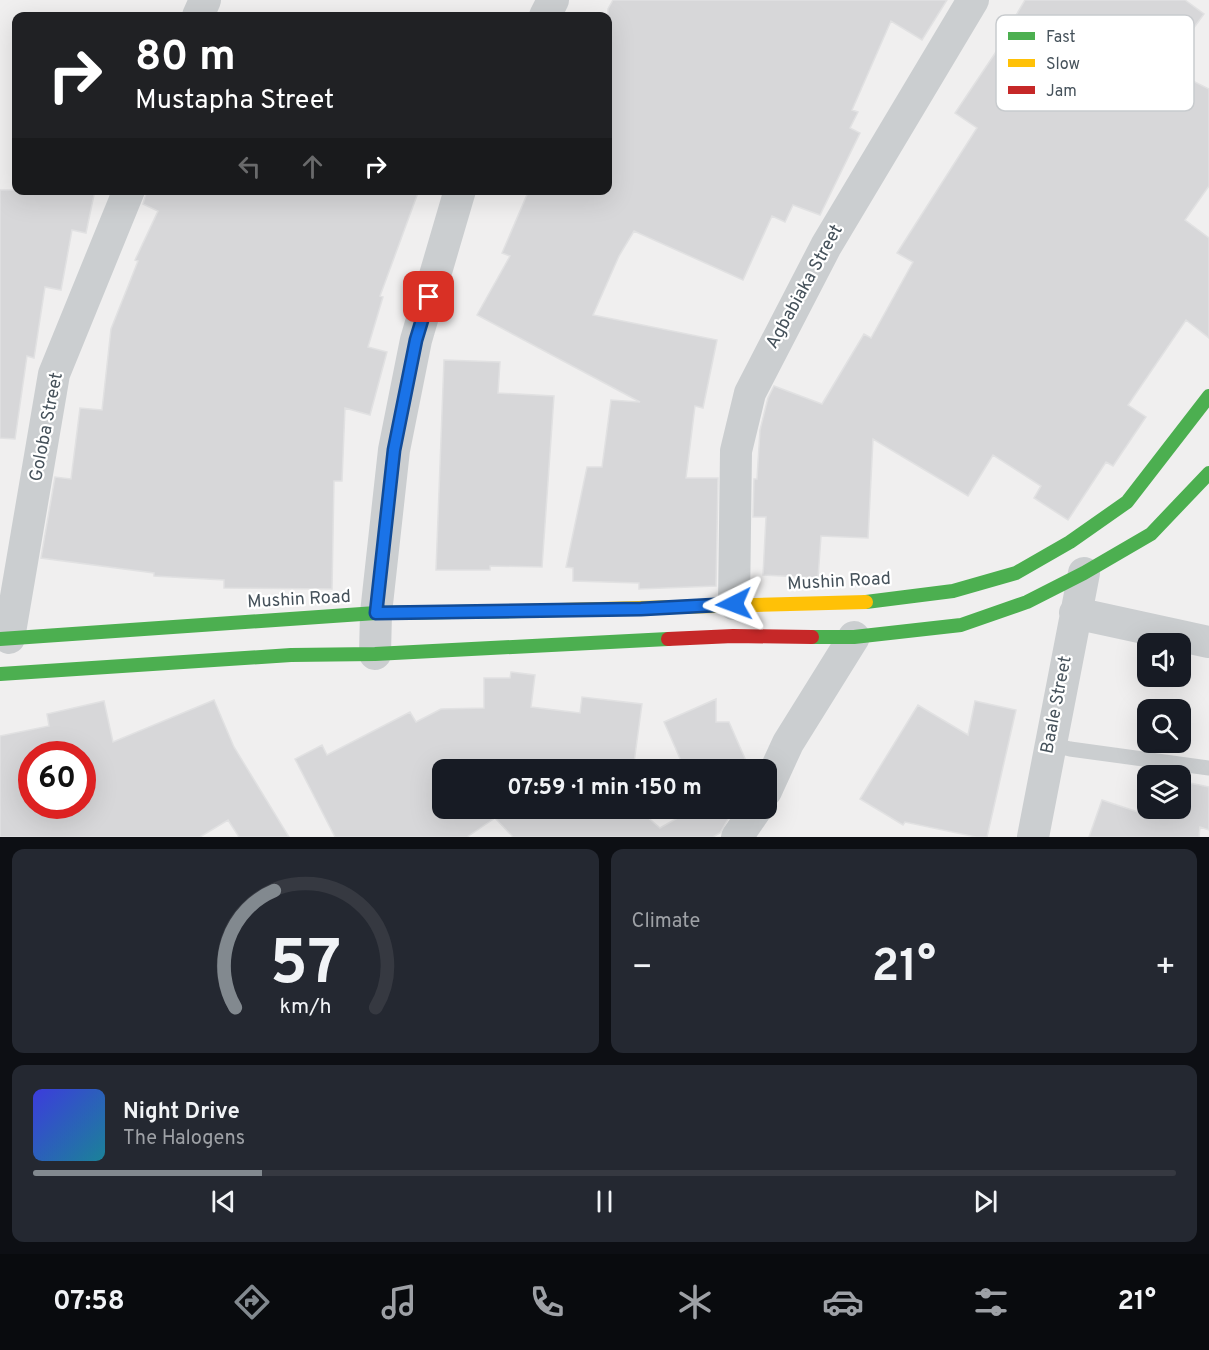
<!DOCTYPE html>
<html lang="en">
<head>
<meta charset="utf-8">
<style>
	:root { --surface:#171b24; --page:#242831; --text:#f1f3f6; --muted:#9ea1a6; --line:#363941; --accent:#82898f }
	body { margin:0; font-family:Overpass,sans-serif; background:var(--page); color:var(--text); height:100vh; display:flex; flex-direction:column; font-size:22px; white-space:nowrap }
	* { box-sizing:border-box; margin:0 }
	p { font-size:20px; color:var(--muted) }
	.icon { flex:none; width:33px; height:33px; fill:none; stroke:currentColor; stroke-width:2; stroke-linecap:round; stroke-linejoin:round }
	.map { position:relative; height:837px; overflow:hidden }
	.panel { display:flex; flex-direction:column; gap:12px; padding:12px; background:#0d0f14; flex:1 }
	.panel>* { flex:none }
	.banner { position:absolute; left:12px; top:12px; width:600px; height:183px; border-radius:12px; box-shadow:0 6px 24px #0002; background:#202124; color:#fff; overflow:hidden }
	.controls { position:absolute; left:1137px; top:633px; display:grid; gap:12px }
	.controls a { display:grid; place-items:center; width:54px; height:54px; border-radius:12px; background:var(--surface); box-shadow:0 6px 24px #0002; font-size:30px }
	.speed { position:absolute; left:18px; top:741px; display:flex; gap:12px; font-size:30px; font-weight:700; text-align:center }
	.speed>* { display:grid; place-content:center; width:78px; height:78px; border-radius:50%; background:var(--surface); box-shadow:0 6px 24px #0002; line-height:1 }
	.speed .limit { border:9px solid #d22; background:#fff; color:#111 }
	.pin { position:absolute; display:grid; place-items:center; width:51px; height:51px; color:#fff; margin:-26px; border-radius:12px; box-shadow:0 3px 9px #0006 }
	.me { position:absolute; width:66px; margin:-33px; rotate:267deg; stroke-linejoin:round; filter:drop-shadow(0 0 4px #0008) }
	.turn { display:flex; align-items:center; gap:21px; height:126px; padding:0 24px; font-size:27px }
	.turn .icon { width:78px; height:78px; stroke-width:2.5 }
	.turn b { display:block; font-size:42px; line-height:51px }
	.lanes { display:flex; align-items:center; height:57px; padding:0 24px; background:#0003; justify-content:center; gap:30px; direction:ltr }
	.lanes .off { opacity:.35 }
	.big { font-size:45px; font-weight:700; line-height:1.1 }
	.panel .widget { flex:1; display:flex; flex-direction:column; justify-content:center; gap:9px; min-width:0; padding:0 21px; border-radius:12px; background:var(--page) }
	.panel .dial { align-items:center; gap:0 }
	.dial svg { height:156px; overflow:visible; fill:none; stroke:var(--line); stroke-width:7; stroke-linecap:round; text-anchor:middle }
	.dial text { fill:var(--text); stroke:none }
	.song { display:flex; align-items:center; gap:18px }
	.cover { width:72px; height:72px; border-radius:9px; background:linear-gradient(135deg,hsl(240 70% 55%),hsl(190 70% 35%)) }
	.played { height:6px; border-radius:3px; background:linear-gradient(90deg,var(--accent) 20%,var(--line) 20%) }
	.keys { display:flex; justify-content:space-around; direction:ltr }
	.heat { display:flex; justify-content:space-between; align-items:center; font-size:33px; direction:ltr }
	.panel .tiles { flex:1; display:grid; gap:12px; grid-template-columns:1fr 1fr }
	.widget:last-child { grid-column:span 2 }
	.trip { position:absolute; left:432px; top:759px; width:345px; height:60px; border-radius:12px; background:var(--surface); box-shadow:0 6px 24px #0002; font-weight:700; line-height:60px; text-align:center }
	.tabs { display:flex; height:96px; justify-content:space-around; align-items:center; background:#090b0e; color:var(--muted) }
	.tabs .icon { width:42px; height:42px }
	.tabs .on { color:var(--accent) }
	.tabs b { font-size:27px; color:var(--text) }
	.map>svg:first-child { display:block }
	.building { fill:#d7d7d9; stroke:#e1e1e2; stroke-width:1.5; fill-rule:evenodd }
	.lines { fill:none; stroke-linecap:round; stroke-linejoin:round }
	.lane { stroke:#cbced0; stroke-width:15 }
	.street { stroke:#cbced0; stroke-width:32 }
	.fast { stroke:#4caf50; stroke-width:14 }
	.slow { stroke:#ffc107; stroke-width:14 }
	.jam { stroke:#c62828; stroke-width:14 }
	.route-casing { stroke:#114b97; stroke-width:15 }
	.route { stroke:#1a73e8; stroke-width:10 }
	.labels { text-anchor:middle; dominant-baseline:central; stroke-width:4.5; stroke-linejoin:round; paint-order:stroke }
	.street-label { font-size:18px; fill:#46525b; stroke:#fff }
	.key { fill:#fff; stroke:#c8cbce; stroke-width:1.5 }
	.key-label { font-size:16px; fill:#46525b }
</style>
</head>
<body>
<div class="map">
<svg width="1209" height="837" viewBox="0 0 1209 837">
	<rect width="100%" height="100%" fill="#f0efef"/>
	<!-- building -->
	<path class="building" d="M613 0H947L922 40 891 21 852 110 858 112 850 128 860 133 820 215 793 205 785 222 772 216 743 280 634 231 619 256 593 315 717 340 703 408 695 406 686 478H718L716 586 639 589V583L573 581V568L566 567 587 467H602L611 400 640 402 477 315 510 256 502 253 529 190H608V9Z
		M1025 0H1185L1204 14 1182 44 1188 47 1173 71 1209 89V186L1185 220 1209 238V338L1186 320 1128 405 1146 417 1113 466 1106 462 1068 520 1034 498 1041 486 993 455 968 496 873 439 868 538 821 536 818 578 763 575 766 517H753L754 479H757L760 430 768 398 774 386 822 404 864 334 871 338 913 262 897 253 977 128 955 113 1004 40 1002 39Z
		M0 190H95L86 233 72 230 61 290 45 287 34 358 27 356 15 439 0 438Z
		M147 190H419L380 296 383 297 368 347 387 352 370 415 345 408 342 481H334L332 589 224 588V580L154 576V573L41 558 55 477 71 479 80 408 102 410 111 329 138 261 135 260 158 211 143 204Z
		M444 360 500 362 498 393 554 396 542 567 490 566V570H436Z
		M511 672 535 675 531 707 580 713 582 697 642 704 633 770H442V808H637L660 828 695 808H730L732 812 720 833 713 837H513L495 818 467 837H335L295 759 322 745 327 755 410 712 416 722 441 709 484 708V678H510Z
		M716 699V722H729L750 770H685L664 722Z
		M214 700 234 747 289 837H239L228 820 200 837H0V736L49 726 47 714 104 701 113 742ZM32 754H82V806H32Z
		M975 701 1016 710 987 837H976L905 822 903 825 860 799 918 705 968 735Z
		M1147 774 1154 776H1148V808H1180V781L1209 787V830L1200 827 1199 837H1089L1102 800 1138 812Z"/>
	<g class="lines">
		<!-- lane -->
		<path class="lane" d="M1050 744 1070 749 1209 768"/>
		<!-- street -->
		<path class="street" d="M198 16 205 0
			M545 16 553 0
			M734 604 736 451 750 393 826 246 973 0
			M1075 613 1209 642
			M9 638 54 374 129 190
			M375 654 376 613 394 450 416 340 460 190
			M766 791 788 743 854 637
			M737 837 757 808
			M1033 837 1084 573"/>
		<!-- fast -->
		<path class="fast" d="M866 602 953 591 1016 573 1070 542 1127 502 1209 396
			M812 637H854L961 625 1027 602 1084 573 1151 534 1209 473
			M0 639 376 613 522 611
			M0 674 291 655 375 654 668 639"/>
		<!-- slow -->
		<path class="slow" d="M522 611 866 602"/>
		<!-- jam -->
		<path class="jam" d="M668 639 733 636 812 637"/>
	</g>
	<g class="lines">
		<defs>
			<path id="route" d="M429 297 416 340 394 450 376 613 641 609 734 604"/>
		</defs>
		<!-- route casing -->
		<use href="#route" class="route-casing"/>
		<!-- route -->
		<use href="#route" class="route"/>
	</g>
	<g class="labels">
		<!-- street labels -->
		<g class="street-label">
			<text transform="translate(805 287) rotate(-61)">Agbabiaka Street</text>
			<text transform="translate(47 427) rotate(-79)">Goloba Street</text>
			<text transform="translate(839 582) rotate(-3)">Mushin Road</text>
			<text transform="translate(299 600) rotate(-3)">Mushin Road</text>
			<text transform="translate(1057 705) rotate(-79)">Baale Street</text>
		</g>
	</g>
	<!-- legend -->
	<rect x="996" y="15" width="198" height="96" rx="9" class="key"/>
	<rect x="1008" y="32" width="27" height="8" fill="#4caf50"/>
	<rect x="1008" y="59" width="27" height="8" fill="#ffc107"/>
	<rect x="1008" y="86" width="27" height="8" fill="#c62828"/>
	<g class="key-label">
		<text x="1046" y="42">Fast</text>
		<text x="1046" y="69">Slow</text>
		<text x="1046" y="96">Jam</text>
	</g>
</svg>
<div class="controls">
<a><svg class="icon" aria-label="sound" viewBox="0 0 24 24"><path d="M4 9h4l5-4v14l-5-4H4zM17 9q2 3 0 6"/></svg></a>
<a><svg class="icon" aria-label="search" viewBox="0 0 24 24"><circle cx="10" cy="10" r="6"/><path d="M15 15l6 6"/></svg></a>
<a><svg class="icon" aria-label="layers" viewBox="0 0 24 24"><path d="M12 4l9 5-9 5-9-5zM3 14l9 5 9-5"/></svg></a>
</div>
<div class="speed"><div class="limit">60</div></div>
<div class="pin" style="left:429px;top:297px;background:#d93025"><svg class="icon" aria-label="arrive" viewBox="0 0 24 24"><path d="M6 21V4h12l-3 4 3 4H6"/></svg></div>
<svg class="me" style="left:734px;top:604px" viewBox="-20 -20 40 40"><path d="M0-17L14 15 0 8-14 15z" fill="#1a73e8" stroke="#fff" stroke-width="4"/></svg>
<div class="trip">07:59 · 1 min · 150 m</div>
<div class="banner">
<div class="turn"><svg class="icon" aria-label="right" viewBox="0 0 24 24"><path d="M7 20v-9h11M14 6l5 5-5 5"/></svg><div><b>80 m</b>Mustapha Street</div></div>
<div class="lanes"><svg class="icon off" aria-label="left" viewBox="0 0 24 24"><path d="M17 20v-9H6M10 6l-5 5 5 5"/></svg><svg class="icon off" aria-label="ahead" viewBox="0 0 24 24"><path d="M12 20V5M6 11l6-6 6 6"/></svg><svg class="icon" aria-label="right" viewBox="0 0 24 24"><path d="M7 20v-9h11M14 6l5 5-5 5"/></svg></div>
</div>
</div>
<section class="panel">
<div class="tiles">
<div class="widget dial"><svg viewBox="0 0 100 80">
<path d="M14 69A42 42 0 1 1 86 69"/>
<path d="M14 69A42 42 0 0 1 34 9" stroke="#82898f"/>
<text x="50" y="56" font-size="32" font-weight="700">57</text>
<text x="50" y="72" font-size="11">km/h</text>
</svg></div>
<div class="widget"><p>Climate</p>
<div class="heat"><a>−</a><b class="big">21°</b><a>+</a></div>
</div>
<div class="widget">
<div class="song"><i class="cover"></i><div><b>Night Drive</b><p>The Halogens</p></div></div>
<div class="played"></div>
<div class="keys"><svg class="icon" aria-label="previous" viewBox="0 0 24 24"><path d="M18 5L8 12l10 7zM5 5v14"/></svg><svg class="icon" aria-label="pause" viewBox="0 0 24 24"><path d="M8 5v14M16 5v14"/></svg><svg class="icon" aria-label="next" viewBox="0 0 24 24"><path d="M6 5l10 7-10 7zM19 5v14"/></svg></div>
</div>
</div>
</section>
<nav class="tabs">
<b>07:58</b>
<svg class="icon on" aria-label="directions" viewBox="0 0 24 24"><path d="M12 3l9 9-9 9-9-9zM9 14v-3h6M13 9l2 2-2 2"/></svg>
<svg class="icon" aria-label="music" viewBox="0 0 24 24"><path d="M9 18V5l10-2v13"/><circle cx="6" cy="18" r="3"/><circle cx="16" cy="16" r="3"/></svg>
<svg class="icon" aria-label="phone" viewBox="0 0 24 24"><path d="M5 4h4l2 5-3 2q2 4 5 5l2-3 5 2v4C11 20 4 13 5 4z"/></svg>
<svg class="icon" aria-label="climate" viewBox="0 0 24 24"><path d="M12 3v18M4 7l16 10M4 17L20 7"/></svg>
<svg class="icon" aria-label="car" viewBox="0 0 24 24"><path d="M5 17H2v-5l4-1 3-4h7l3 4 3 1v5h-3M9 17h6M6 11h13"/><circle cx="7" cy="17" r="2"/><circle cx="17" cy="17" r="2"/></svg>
<svg class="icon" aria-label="filters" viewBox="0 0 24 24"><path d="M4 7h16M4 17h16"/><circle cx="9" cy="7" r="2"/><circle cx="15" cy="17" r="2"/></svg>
<b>21°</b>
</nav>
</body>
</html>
